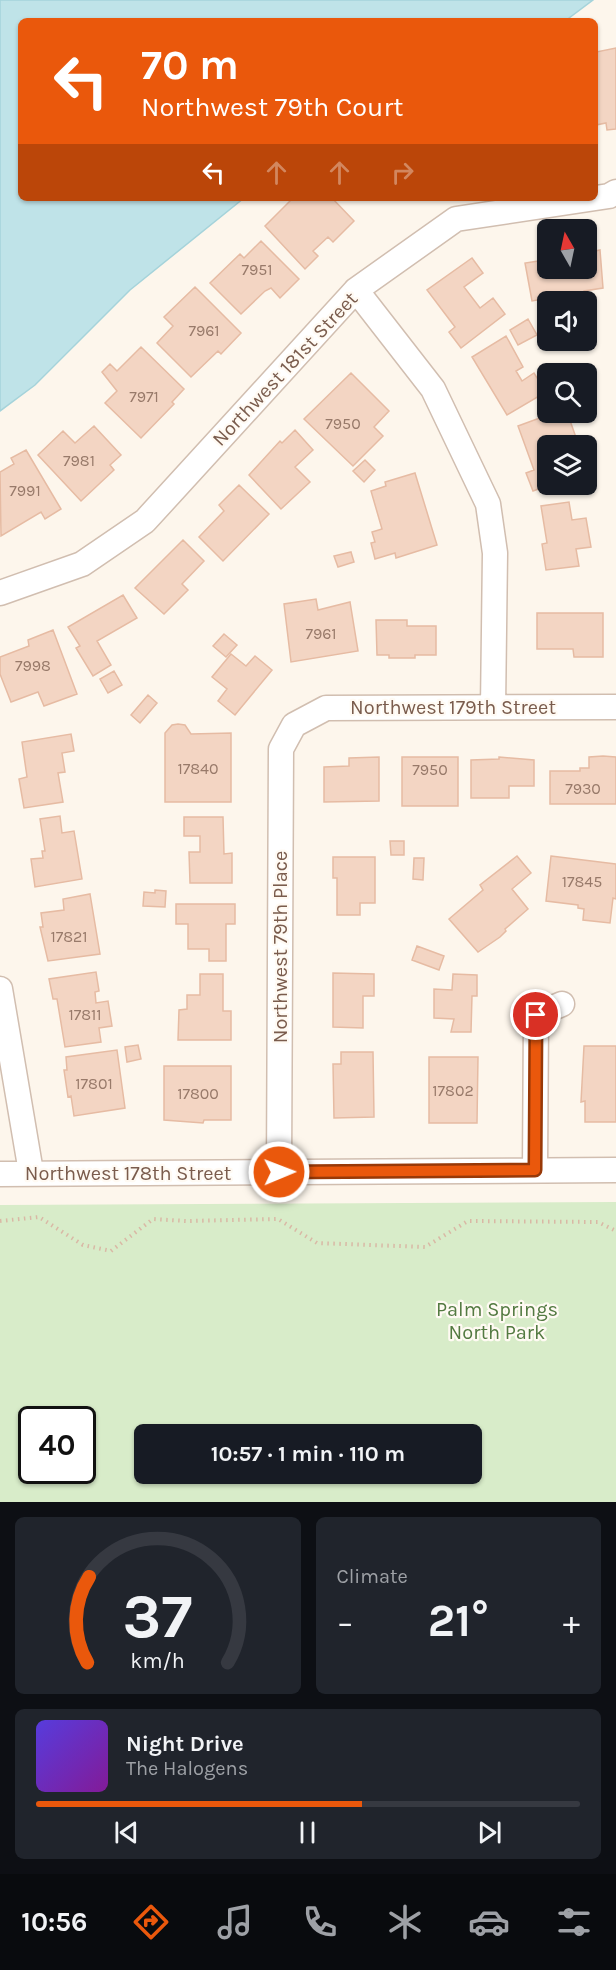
<!DOCTYPE html>
<html lang="en">
<head>
<meta charset="utf-8">
<style>
	:root { --surface:#171b24; --page:#20242c; --text:#f1f3f6; --muted:#9ea1a6; --line:#363941; --accent:#ea580c }
	body { margin:0; font-family:Karla,sans-serif; background:var(--page); color:var(--text); height:100vh; display:flex; flex-direction:column; font-size:22px; white-space:nowrap }
	* { box-sizing:border-box; margin:0 }
	p { font-size:20px; color:var(--muted) }
	.icon { flex:none; width:33px; height:33px; fill:none; stroke:currentColor; stroke-width:2; stroke-linecap:round; stroke-linejoin:round }
	.map { position:relative; height:1502px; overflow:hidden }
	.panel { display:flex; flex-direction:column; gap:15px; padding:15px; background:#0d0f14; flex:1 }
	.panel>* { flex:none }
	.guide { position:absolute; left:18px; top:18px; width:580px; height:183px; border-radius:9px; box-shadow:0 2px 4px #0004; background:#ea580c; color:#fff; overflow:hidden }
	.needle { width:39px; rotate:351deg }
	.controls { position:absolute; left:537px; top:219px; display:grid; gap:12px }
	.controls a { display:grid; place-items:center; width:60px; height:60px; border-radius:9px; background:var(--surface); box-shadow:0 2px 4px #0004; font-size:30px }
	.speed { position:absolute; left:18px; top:1406px; display:flex; gap:12px; font-size:30px; font-weight:700; text-align:center }
	.speed>* { display:grid; place-content:center; width:78px; height:78px; border-radius:50%; background:var(--surface); box-shadow:0 2px 4px #0004; line-height:1 }
	.speed .limit { border:3px solid #111; border-radius:9px; background:#fff; color:#111 }
	.pin { position:absolute; display:grid; place-items:center; width:51px; height:51px; color:#fff; margin:-26px; border:3px solid #fff; border-radius:50%; box-shadow:0 2px 6px #0007 }
	.me { position:absolute; width:66px; margin:-33px; rotate:89deg; stroke-linejoin:round; filter:drop-shadow(0 0 4px #0008) }
	.turn { display:flex; align-items:center; gap:21px; height:126px; padding:0 24px; font-size:27px }
	.turn .icon { width:78px; height:78px; stroke-width:2.5 }
	.turn b { display:block; font-size:42px; line-height:51px }
	.lanes { display:flex; align-items:center; height:57px; padding:0 24px; background:#0003; justify-content:center; gap:30px; direction:ltr }
	.lanes .off { opacity:.35 }
	.big { font-size:45px; font-weight:700; line-height:1.1 }
	.panel .tile { flex:1; display:flex; flex-direction:column; justify-content:center; gap:9px; min-width:0; padding:0 21px; border-radius:9px; background:var(--page) }
	.panel .dial { align-items:center; gap:0 }
	.dial svg { height:156px; overflow:visible; fill:none; stroke:var(--line); stroke-width:7; stroke-linecap:round; text-anchor:middle }
	.dial text { fill:var(--text); stroke:none }
	.song { display:flex; align-items:center; gap:18px }
	.cover { width:72px; height:72px; border-radius:9px; background:linear-gradient(135deg,hsl(250 70% 55%),hsl(290 70% 35%)) }
	.played { height:6px; border-radius:3px; background:linear-gradient(90deg,var(--accent) 60%,var(--line) 60%) }
	.keys { display:flex; justify-content:space-around; direction:ltr }
	.heat { display:flex; justify-content:space-between; align-items:center; font-size:33px; direction:ltr }
	.panel .tiles { flex:1; display:grid; gap:15px; grid-template-columns:1fr 1fr }
	.tile:last-child { grid-column:span 2 }
	.trip { position:absolute; left:134px; top:1424px; width:348px; height:60px; border-radius:9px; background:var(--surface); box-shadow:0 2px 4px #0004; font-weight:700; line-height:60px; text-align:center }
	.dock { display:flex; height:96px; justify-content:space-around; align-items:center; background:#090b0e; color:var(--muted) }
	.dock .icon { width:42px; height:42px }
	.dock .current { color:var(--accent) }
	.dock b { font-size:27px; color:var(--text) }
	.map>svg:first-child { display:block }
	.green { fill:#d8ecc9; fill-rule:evenodd }
	.water { fill:#bfe3e8; stroke:#a5d3da; stroke-width:1.5 }
	.building { fill:#f3d5c3; stroke:#e6bba3; stroke-width:1.5 }
	.lines { fill:none; stroke-linecap:round; stroke-linejoin:round }
	.minor-casing { stroke:#d1beb0; stroke-width:27 }
	.path { stroke:#d9b8a5; stroke-width:4; stroke-dasharray:1.5 4.5; stroke-linecap:butt }
	.minor { stroke:#fff; stroke-width:24 }
	.route-casing { stroke:#983908; stroke-width:15 }
	.route { stroke:#ea580c; stroke-width:10 }
	.labels { text-anchor:middle; dominant-baseline:central; stroke-width:4.5; stroke-linejoin:round; paint-order:stroke }
	.number-label { font-size:16px; fill:#987a6a }
	.street-label { font-size:20px; fill:#7a5c4d; stroke:#fffaf3 }
	.park-label { font-size:20px; fill:#537a41; stroke:#fffaf3 }
</style>
</head>
<body>
<div class="map">
<svg width="616" height="1502" viewBox="0 0 616 1502">
	<rect width="100%" height="100%" fill="#fdf6ec"/>
	<!-- green -->
	<path class="green" d="M616 1202V1502H0V1205ZM32 1419H82V1470H32ZM144 1434H471V1473H144Z"/>
	<!-- water -->
	<path class="water" d="M0 0H593L565 21H21V198H244L130 290 35 385 0 411Z"/>
	<!-- building -->
	<path class="building" d="M616 48V129L607 130 606 123 596 125V52Z
		M293 198H332L354 221 333 242 328 237 313 251 318 256 305 269 265 226Z
		M261 241 299 279 280 298 271 288 265 291 241 314 210 283 240 254 244 258Z
		M600 250 603 288 584 291V302H549V298L532 301 525 263 538 261V256L548 255V268H586V253Z
		M472 258 483 273 464 287 480 308 493 298 505 314 461 348 449 332 455 327 427 290Z
		M195 287 241 333 221 354 218 351 191 377 157 343 173 326 164 317Z
		M528 319 537 335 518 345 510 330Z
		M506 336 523 367 516 371 522 381 534 373 546 392 507 415 472 357Z
		M141 347 184 389 172 402 174 404 141 438 105 403 117 391 102 372 110 364 117 371Z
		M351 373 389 411 374 427 383 436 353 466 304 419Z
		M556 412H567L579 446H548V484H552L533 491 526 473 534 470 518 426Z
		M94 426 121 455 110 465 114 470 81 501 38 455 63 431 75 443Z
		M295 430 313 450 295 467 310 482 281 509 249 475 280 441 282 443Z
		M26 450 61 509 45 519 41 512 1 536 0 472 14 464 11 458Z
		M365 460 375 470 364 482 353 471Z
		M415 473 437 545 396 558 395 553 375 559 371 543 375 542 372 532 382 529 371 491 386 486 385 482Z
		M239 485 269 514 223 561 199 537 224 511 219 505Z
		M569 502 572 520 586 518 591 547 576 549 579 566 546 570 542 544 547 543 541 506Z
		M183 540 204 561 182 584 188 590 164 614 135 588Z
		M351 552 354 562 338 567 334 556Z
		M123 595 137 618 97 641 111 665 93 676 76 648 80 646 68 627Z
		M316 599 318 610 350 602 358 651 291 662 284 604Z
		M537 613H603V657H574L573 649H537Z
		M376 620H407V626H436V655H415V658H389V655H377Z
		M53 630 77 694 44 706 38 692 11 702 0 674V657L29 646 28 640Z
		M224 634 237 645 226 657 213 646Z
		M231 654 246 666 255 656 272 670 235 715 218 701 227 689 212 677Z
		M114 671 122 685 108 693 100 679Z
		M148 695 157 703 140 723 131 715Z
		M178 724 185 725 191 734 231 733V802H165V733L172 725Z
		M71 734 74 751 62 753 65 772 58 773 63 802 24 808 19 779 27 777 22 742Z
		M603 756 616 757V804H550V771H580V768H589V757Z
		M379 757V801L324 802V767L349 766V758Z
		M402 757H458V806H402Z
		M499 757 534 760V786H509V798H471V760L499 759Z
		M60 816 62 833 74 831 82 879 35 887 31 859 43 858 42 851H45L40 819Z
		M184 817H223L224 854 232 853V883H190L189 852H200V836H184Z
		M390 841H404V855H391Z
		M517 856 531 873 512 889 528 909 505 929 506 931 500 937 478 952 449 919 483 890 480 885Z
		M551 856 616 864V899L613 898 610 923 583 920 584 909 578 908V905L546 901Z
		M333 857H375V903H360V915H337V878H333Z
		M414 858H424L423 880 413 879Z
		M155 890 166 891 165 907 143 906 144 892 155 893Z
		M90 894 100 954 48 961 40 927H43L41 913 64 910 63 899Z
		M176 904H235V924H226V961H209V949H188V924H176Z
		M417 946 444 956 439 970 412 960Z
		M96 972 99 991 95 992 96 1003 108 1001 112 1026 99 1028 101 1042 65 1047 57 999H53L49 979Z
		M333 973 374 974V996H363V1028L333 1027Z
		M200 974H223V1011H231V1040H178L179 1010 187 1009V995H200Z
		M453 974 477 975V996H472L471 1032H451L454 1019 434 1018V989L452 990Z
		M138 1045 141 1059 127 1062 125 1047Z
		M584 1046H616V1122H585V1101L581 1102Z
		M117 1050 125 1108 74 1116 71 1096 68 1097 64 1070H67L66 1057Z
		M341 1052H373L374 1117 334 1118 333 1064H341Z
		M429 1057H478L477 1123H429Z
		M164 1066H231V1120H204L203 1123 164 1120Z"/>
	<g class="lines">
		<defs>
			<path id="minor" d="M356 290 433 389 488 504 495 553 493 707
				M0 593 82 564 145 521 356 290 456 219 609 196 616 192
				M0 989 31 1172
				M535 1170 536 1015 562 1004
				M279 1172 281 749 294 725 326 708 616 707
				M0 1174 616 1170"/>
		</defs>
		<!-- minor casing -->
		<use href="#minor" class="minor-casing"/>
		<!-- path -->
		<path class="path" d="M0 1221 39 1217 83 1245 111 1251 153 1219 186 1221 278 1219 317 1243 425 1247 468 1221 598 1222 616 1231"/>
		<!-- minor -->
		<use href="#minor" class="minor"/>
	</g>
	<g class="lines">
		<defs>
			<path id="route" d="M279 1172 535 1170 536 1015"/>
		</defs>
		<!-- route casing -->
		<use href="#route" class="route-casing"/>
		<!-- route -->
		<use href="#route" class="route"/>
	</g>
	<g class="labels">
		<!-- number labels -->
		<g class="number-label">
			<text x="257" y="269">7951</text>
			<text x="204" y="330">7961</text>
			<text x="144" y="396">7971</text>
			<text x="343" y="423">7950</text>
			<text x="79" y="460">7981</text>
			<text x="25" y="490">7991</text>
			<text x="321" y="633">7961</text>
			<text x="33" y="665">7998</text>
			<text x="198" y="768">17840</text>
			<text x="430" y="769">7950</text>
			<text x="583" y="788">7930</text>
			<text x="582" y="881">17845</text>
			<text x="69" y="936">17821</text>
			<text x="85" y="1014">17811</text>
			<text x="94" y="1083">17801</text>
			<text x="453" y="1090">17802</text>
			<text x="198" y="1093">17800</text>
		</g>
		<!-- street labels -->
		<g class="street-label">
			<text transform="translate(285 369) rotate(-47)">Northwest 181st Street</text>
			<text x="453" y="707">Northwest 179th Street</text>
			<text transform="translate(280 947) rotate(-90)">Northwest 79th Place</text>
			<text x="128" y="1173">Northwest 178th Street</text>
		</g>
		<!-- park labels -->
		<g class="park-label">
			<text x="497" y="1309">Palm Springs<tspan x="497" dy="23">North Park</tspan></text>
		</g>
	</g>
</svg>
<div class="controls">
<a><svg class="needle" viewBox="-14 -14 28 28"><path d="M0-13l5 13h-10z" fill="#e53935"/><path d="M0 13l5-13h-10z" fill="#9ea1a6"/></svg></a>
<a><svg class="icon" aria-label="sound" viewBox="0 0 24 24"><path d="M4 9h4l5-4v14l-5-4H4zM17 9q2 3 0 6"/></svg></a>
<a><svg class="icon" aria-label="search" viewBox="0 0 24 24"><circle cx="10" cy="10" r="6"/><path d="M15 15l6 6"/></svg></a>
<a><svg class="icon" aria-label="layers" viewBox="0 0 24 24"><path d="M12 4l9 5-9 5-9-5zM3 14l9 5 9-5"/></svg></a>
</div>
<div class="speed"><div class="limit">40</div></div>
<div class="pin" style="left:536px;top:1015px;background:#d93025"><svg class="icon" aria-label="arrive" viewBox="0 0 24 24"><path d="M6 21V4h12l-3 4 3 4H6"/></svg></div>
<svg class="me" style="left:279px;top:1172px" viewBox="-20 -20 40 40"><circle r="17" fill="#ea580c" stroke="#fff" stroke-width="3"/><path d="M0-11L8 9 0 5-8 9z" fill="#fff"/></svg>
<div class="trip">10:57 · 1 min · 110 m</div>
<div class="guide">
<div class="turn"><svg class="icon" aria-label="left" viewBox="0 0 24 24"><path d="M17 20v-9H6M10 6l-5 5 5 5"/></svg><div><b>70 m</b>Northwest 79th Court</div></div>
<div class="lanes"><svg class="icon" aria-label="left" viewBox="0 0 24 24"><path d="M17 20v-9H6M10 6l-5 5 5 5"/></svg><svg class="icon off" aria-label="ahead" viewBox="0 0 24 24"><path d="M12 20V5M6 11l6-6 6 6"/></svg><svg class="icon off" aria-label="ahead" viewBox="0 0 24 24"><path d="M12 20V5M6 11l6-6 6 6"/></svg><svg class="icon off" aria-label="right" viewBox="0 0 24 24"><path d="M7 20v-9h11M14 6l5 5-5 5"/></svg></div>
</div>
</div>
<section class="panel">
<div class="tiles">
<div class="tile dial"><svg viewBox="0 0 100 80">
<path d="M14 69A42 42 0 1 1 86 69"/>
<path d="M14 69A42 42 0 0 1 15 25" stroke="#ea580c"/>
<text x="50" y="56" font-size="32" font-weight="700">37</text>
<text x="50" y="72" font-size="11">km/h</text>
</svg></div>
<div class="tile"><p>Climate</p>
<div class="heat"><a>−</a><b class="big">21°</b><a>+</a></div>
</div>
<div class="tile">
<div class="song"><i class="cover"></i><div><b>Night Drive</b><p>The Halogens</p></div></div>
<div class="played"></div>
<div class="keys"><svg class="icon" aria-label="previous" viewBox="0 0 24 24"><path d="M18 5L8 12l10 7zM5 5v14"/></svg><svg class="icon" aria-label="pause" viewBox="0 0 24 24"><path d="M8 5v14M16 5v14"/></svg><svg class="icon" aria-label="next" viewBox="0 0 24 24"><path d="M6 5l10 7-10 7zM19 5v14"/></svg></div>
</div>
</div>
</section>
<nav class="dock">
<b>10:56</b>
<svg class="icon current" aria-label="directions" viewBox="0 0 24 24"><path d="M12 3l9 9-9 9-9-9zM9 14v-3h6M13 9l2 2-2 2"/></svg>
<svg class="icon" aria-label="music" viewBox="0 0 24 24"><path d="M9 18V5l10-2v13"/><circle cx="6" cy="18" r="3"/><circle cx="16" cy="16" r="3"/></svg>
<svg class="icon" aria-label="phone" viewBox="0 0 24 24"><path d="M5 4h4l2 5-3 2q2 4 5 5l2-3 5 2v4C11 20 4 13 5 4z"/></svg>
<svg class="icon" aria-label="climate" viewBox="0 0 24 24"><path d="M12 3v18M4 7l16 10M4 17L20 7"/></svg>
<svg class="icon" aria-label="car" viewBox="0 0 24 24"><path d="M5 17H2v-5l4-1 3-4h7l3 4 3 1v5h-3M9 17h6M6 11h13"/><circle cx="7" cy="17" r="2"/><circle cx="17" cy="17" r="2"/></svg>
<svg class="icon" aria-label="filters" viewBox="0 0 24 24"><path d="M4 7h16M4 17h16"/><circle cx="9" cy="7" r="2"/><circle cx="15" cy="17" r="2"/></svg>
</nav>
</body>
</html>
